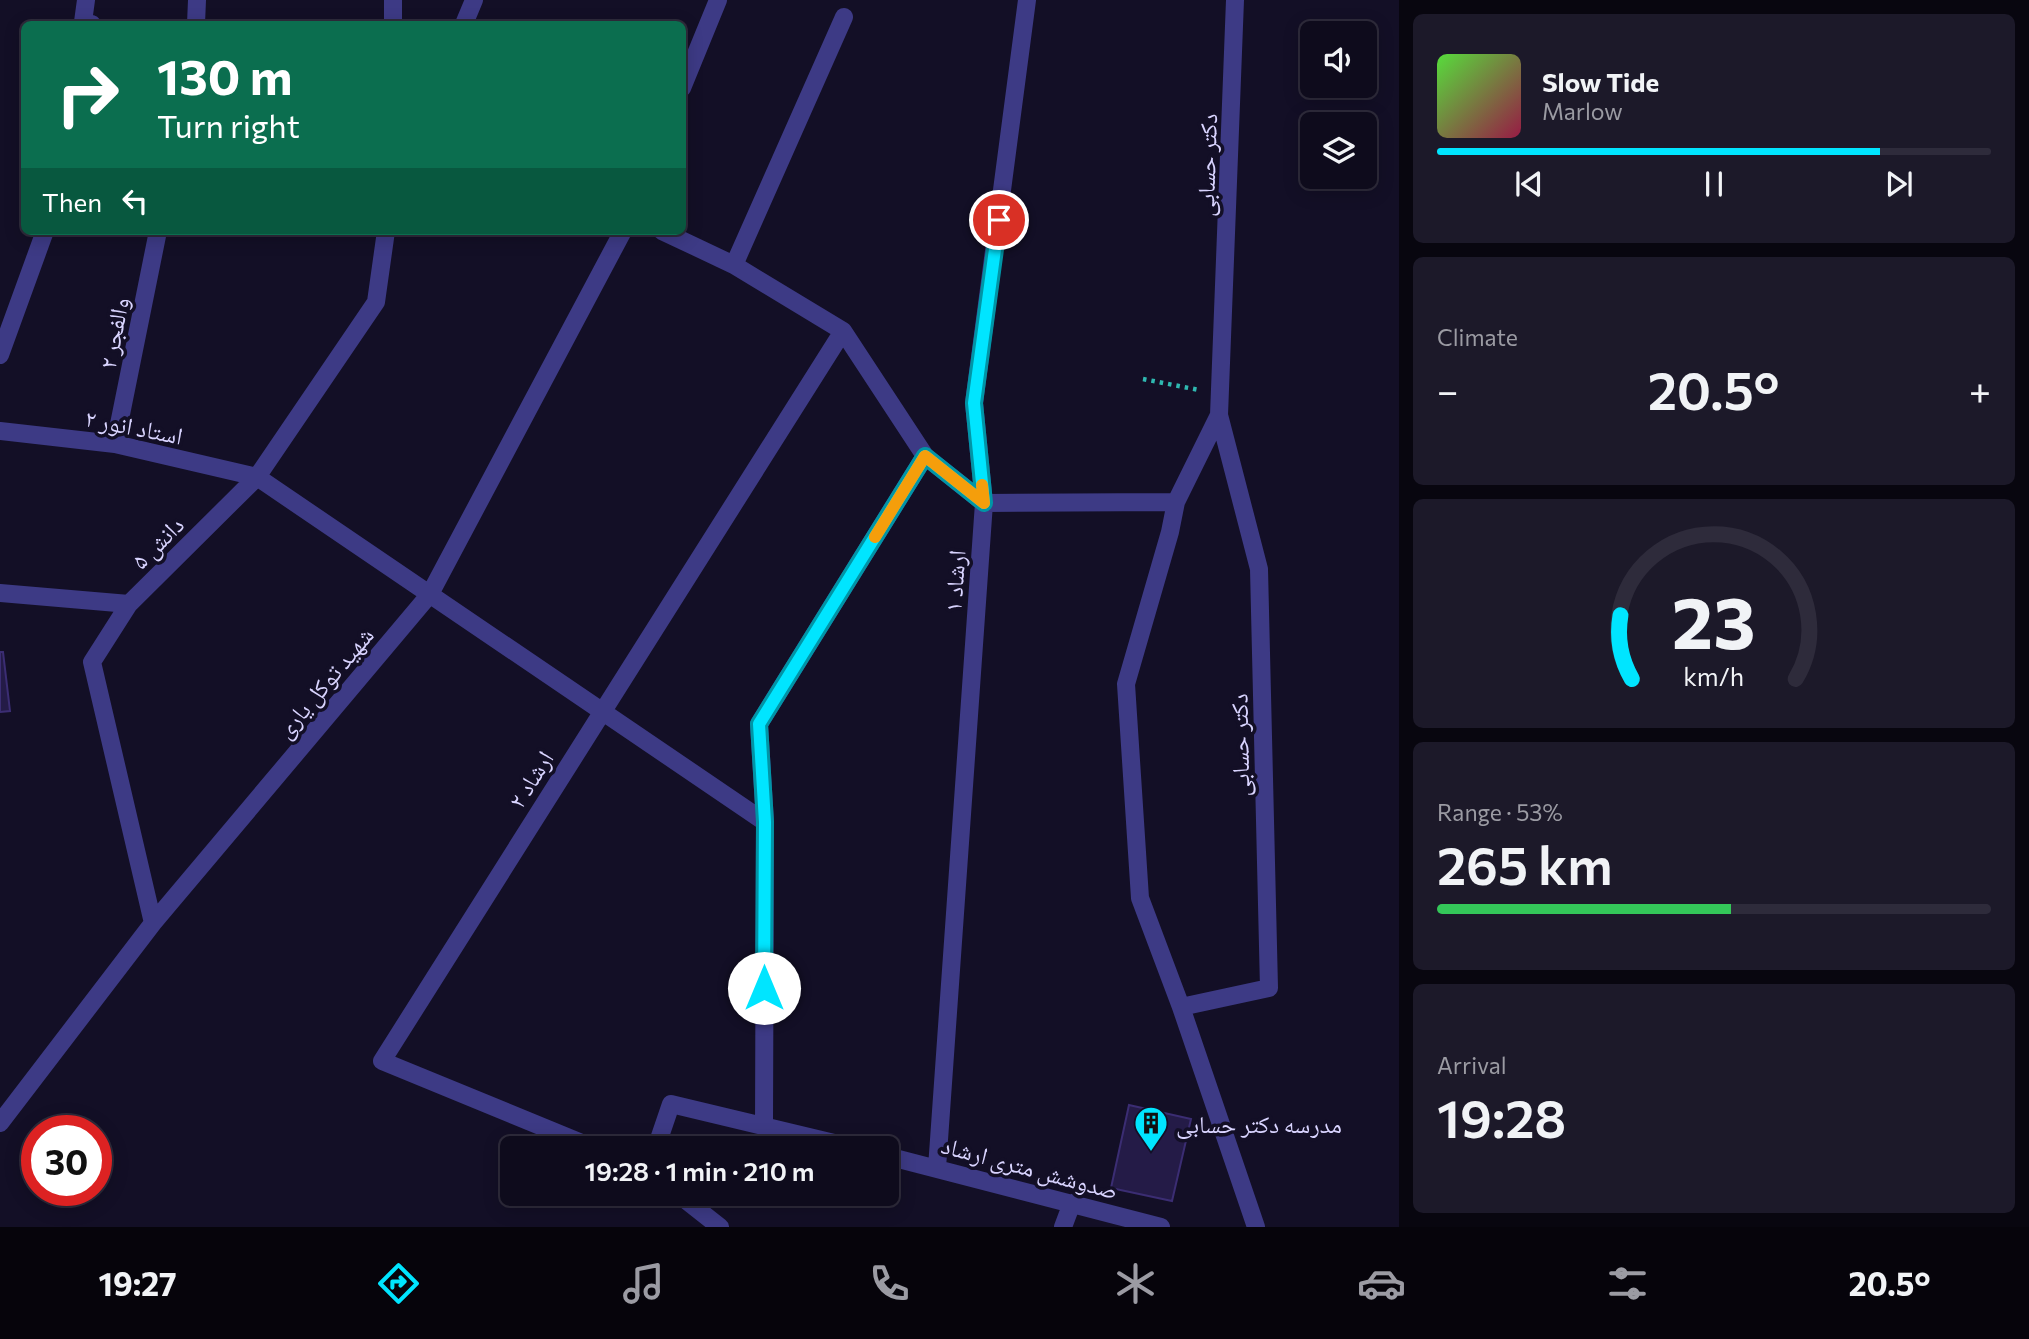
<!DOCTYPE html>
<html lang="en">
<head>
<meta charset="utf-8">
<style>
	:root { --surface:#0e0b1c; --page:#1c1929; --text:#f1f3f6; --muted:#9b9ba3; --line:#2e2b3b; --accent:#00e5ff }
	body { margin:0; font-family:Commissioner,"Noto Naskh Arabic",sans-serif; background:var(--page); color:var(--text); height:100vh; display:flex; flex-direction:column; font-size:26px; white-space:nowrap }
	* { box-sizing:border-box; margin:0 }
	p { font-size:23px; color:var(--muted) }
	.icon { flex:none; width:38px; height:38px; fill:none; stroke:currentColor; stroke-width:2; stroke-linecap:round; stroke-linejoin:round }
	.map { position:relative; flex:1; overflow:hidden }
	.side { display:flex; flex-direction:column; gap:14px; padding:14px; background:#08060f; width:630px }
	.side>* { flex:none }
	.banner { position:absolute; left:21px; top:21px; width:665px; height:214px; border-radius:10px; box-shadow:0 4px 18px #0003,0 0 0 2px var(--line); background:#0b6e4f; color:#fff; overflow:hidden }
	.fabs { position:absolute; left:1300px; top:21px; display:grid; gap:14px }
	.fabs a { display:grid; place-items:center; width:77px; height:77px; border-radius:10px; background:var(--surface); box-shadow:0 4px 18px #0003,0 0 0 2px var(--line); font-size:35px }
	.speed { position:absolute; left:21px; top:1115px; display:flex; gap:14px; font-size:35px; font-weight:700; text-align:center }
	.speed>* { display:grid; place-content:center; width:91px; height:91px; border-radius:50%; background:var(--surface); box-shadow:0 4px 18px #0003,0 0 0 2px var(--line); line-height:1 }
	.speed .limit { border:10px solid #d22; background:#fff; color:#111 }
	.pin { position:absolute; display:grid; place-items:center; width:60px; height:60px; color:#fff; margin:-30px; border:4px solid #fff; border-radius:50%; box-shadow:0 2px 7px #0007 }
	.me { position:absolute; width:77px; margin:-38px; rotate:0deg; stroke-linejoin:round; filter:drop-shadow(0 0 5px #0008) }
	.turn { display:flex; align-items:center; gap:24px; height:147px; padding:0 21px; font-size:32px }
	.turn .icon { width:91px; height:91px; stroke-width:2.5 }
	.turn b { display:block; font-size:49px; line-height:60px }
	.then { display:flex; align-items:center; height:66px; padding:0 21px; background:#0003; gap:14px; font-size:26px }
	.big { font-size:52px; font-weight:600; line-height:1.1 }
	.side .widget { flex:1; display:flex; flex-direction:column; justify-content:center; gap:10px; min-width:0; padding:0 24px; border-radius:10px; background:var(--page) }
	.side .dial { align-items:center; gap:0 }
	.dial svg { height:182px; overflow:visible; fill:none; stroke:var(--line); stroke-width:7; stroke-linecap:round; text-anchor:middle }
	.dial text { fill:var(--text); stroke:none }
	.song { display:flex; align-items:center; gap:21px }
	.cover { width:84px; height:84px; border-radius:10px; background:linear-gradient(135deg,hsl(110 70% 55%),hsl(340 70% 35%)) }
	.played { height:7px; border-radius:4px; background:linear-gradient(90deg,var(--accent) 80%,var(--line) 80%) }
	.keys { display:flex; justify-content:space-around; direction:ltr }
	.heat { display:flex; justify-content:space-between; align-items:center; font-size:38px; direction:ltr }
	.charge { height:10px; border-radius:5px; background:linear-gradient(90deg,#34c759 53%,var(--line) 0) }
	.trip { position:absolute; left:500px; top:1136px; width:399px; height:70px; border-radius:10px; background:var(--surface); box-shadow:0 4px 18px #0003,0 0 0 2px var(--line); font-weight:600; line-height:70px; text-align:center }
	.tabs { display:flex; height:112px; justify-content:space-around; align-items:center; background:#06040b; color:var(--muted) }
	.tabs .icon { width:49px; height:49px }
	.tabs .selected { color:var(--accent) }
	.tabs b { font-size:32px; color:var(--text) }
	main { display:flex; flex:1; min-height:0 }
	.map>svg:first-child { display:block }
	.building { fill:#241b47; stroke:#3b2d73; stroke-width:2 }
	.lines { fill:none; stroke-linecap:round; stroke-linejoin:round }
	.path { stroke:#2fb8b0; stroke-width:4.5; stroke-dasharray:3.5 5; stroke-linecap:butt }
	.minor { stroke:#3d3a85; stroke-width:18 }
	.route-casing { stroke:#0095a6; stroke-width:18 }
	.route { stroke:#00e5ff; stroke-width:12 }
	.slow { stroke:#f59e0b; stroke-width:12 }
	.labels { text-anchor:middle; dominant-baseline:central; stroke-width:7; stroke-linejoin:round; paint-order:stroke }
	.street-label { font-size:24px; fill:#d9d4ff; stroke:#130f26 }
	.poi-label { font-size:24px; fill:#d9d4ff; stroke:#130f26; text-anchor:start }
</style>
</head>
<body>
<main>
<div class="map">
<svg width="1399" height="1227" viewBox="0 0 1399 1227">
	<rect width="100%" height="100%" fill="#130f26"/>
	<!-- building -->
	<path class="building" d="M0 652H3L10 711 0 712Z
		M1129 1105 1191 1119 1172 1201 1111 1188Z"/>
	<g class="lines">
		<!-- path -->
		<path class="path" d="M1143 379 1199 390"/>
		<!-- minor -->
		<path class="minor" d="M86 0 83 22 92 24
			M1235 0 1219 415 1176 502 1170 532 1126 684 1140 898 1181 1007 1256 1227
			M196 24 197 0
			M393 24V0
			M464 24 474 0
			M682 88 718 0
			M662 231 734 265 843 331 925 456 984 503 1176 502
			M734 265 844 17
			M0 355 45 231
			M0 431 115 444 257 477 765 822
			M115 444 158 231
			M0 593 129 604
			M153 923 92 662 129 604 257 477 376 302 386 231
			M1181 1007 1269 988 1259 569 1219 415
			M0 1123 153 923 430 594 623 231
			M764 1126 765 822 759 724 925 456
			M594 1148 382 1061 843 331
			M656 1148 671 1104 855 1148
			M887 1156 1161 1227
			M937 1168 984 503 974 403 1027 0
			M678 1194 720 1227
			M1063 1227 1072 1203"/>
	</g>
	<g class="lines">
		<defs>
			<path id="route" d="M764 988 765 822 759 724 925 456 984 503 974 403 999 220"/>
		</defs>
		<!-- route casing -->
		<use href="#route" class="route-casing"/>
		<!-- route -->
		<use href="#route" class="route"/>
		<!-- slow -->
		<path class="slow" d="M875 537 925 456 984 503 982 485"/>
	</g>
	<!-- icons -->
	<defs>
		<symbol id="building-pin" viewBox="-11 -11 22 30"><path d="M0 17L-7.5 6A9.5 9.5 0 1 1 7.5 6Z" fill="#00e5ff" stroke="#130f26"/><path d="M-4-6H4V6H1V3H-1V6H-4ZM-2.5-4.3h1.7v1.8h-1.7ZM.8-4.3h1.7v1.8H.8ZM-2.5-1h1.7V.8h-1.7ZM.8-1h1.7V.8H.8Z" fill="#111"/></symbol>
	</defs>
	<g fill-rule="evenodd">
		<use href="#building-pin" x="1132" y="1104" width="38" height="52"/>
	</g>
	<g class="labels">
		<!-- street labels -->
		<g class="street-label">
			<text transform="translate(1206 165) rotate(-88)">دکتر حسابی</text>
			<text transform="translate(113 333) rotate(-79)">والفجر ۲</text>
			<text transform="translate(134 426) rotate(11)">استاد انور ۲</text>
			<text transform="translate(157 542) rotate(-45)">دانش ۵</text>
			<text transform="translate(954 581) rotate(-86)">ارشاد ۱</text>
			<text transform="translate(324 682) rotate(-50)">شهید توکل یاری</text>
			<text transform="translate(1239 745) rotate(-91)">دکتر حسابی</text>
			<text transform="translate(530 779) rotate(-58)">ارشاد ۲</text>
			<text transform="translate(1030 1167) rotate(15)">صدوشش متری ارشاد</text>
		</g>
		<!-- poi labels -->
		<g class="poi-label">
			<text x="1176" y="1123">مدرسه دکتر حسابی</text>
		</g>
	</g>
</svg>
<div class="fabs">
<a><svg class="icon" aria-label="sound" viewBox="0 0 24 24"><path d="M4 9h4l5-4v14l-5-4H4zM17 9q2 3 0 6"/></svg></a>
<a><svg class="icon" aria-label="layers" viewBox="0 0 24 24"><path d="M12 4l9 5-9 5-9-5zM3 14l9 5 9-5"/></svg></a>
</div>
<div class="speed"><div class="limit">30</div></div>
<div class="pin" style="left:999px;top:220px;background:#d93025"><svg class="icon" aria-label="arrive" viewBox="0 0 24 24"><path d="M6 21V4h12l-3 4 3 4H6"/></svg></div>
<svg class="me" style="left:764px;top:988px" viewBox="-20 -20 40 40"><circle r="19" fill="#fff"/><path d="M0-13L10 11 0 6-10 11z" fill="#00e5ff"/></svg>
<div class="trip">19:28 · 1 min · 210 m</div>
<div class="banner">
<div class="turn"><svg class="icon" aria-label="right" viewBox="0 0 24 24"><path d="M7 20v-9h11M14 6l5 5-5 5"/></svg><div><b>130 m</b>Turn right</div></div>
<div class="then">Then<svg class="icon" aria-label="left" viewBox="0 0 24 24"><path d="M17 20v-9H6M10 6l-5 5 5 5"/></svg></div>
</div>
</div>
<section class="side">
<div class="widget">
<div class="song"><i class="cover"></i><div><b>Slow Tide</b><p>Marlow</p></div></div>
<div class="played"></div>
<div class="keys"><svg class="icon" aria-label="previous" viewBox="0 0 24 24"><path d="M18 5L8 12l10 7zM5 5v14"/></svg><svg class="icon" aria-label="pause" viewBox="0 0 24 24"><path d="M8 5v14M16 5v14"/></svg><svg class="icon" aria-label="next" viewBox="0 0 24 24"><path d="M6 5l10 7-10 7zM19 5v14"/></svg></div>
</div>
<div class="widget"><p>Climate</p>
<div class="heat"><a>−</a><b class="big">20.5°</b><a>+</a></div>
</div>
<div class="widget dial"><svg viewBox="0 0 100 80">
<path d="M14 69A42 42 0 1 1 86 69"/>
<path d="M14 69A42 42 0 0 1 9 41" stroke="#00e5ff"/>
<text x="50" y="56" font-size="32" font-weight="700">23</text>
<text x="50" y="72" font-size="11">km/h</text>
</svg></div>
<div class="widget"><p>Range · 53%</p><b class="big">265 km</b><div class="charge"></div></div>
<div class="widget"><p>Arrival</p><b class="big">19:28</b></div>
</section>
</main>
<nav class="tabs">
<b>19:27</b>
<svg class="icon selected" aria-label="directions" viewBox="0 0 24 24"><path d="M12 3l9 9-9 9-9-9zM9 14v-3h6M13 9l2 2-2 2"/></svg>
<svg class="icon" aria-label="music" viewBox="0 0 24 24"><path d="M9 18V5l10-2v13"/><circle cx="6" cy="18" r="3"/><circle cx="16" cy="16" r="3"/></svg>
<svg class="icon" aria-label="phone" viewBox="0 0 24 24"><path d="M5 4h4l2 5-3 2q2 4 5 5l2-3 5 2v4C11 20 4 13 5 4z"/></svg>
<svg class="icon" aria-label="climate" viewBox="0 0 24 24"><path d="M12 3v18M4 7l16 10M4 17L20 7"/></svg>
<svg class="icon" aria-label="car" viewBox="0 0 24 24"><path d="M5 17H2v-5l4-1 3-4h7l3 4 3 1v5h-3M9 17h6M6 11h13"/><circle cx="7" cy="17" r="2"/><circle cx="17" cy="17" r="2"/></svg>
<svg class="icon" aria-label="filters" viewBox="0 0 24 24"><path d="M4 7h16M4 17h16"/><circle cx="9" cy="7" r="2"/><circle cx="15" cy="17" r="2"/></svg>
<b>20.5°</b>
</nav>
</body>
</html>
